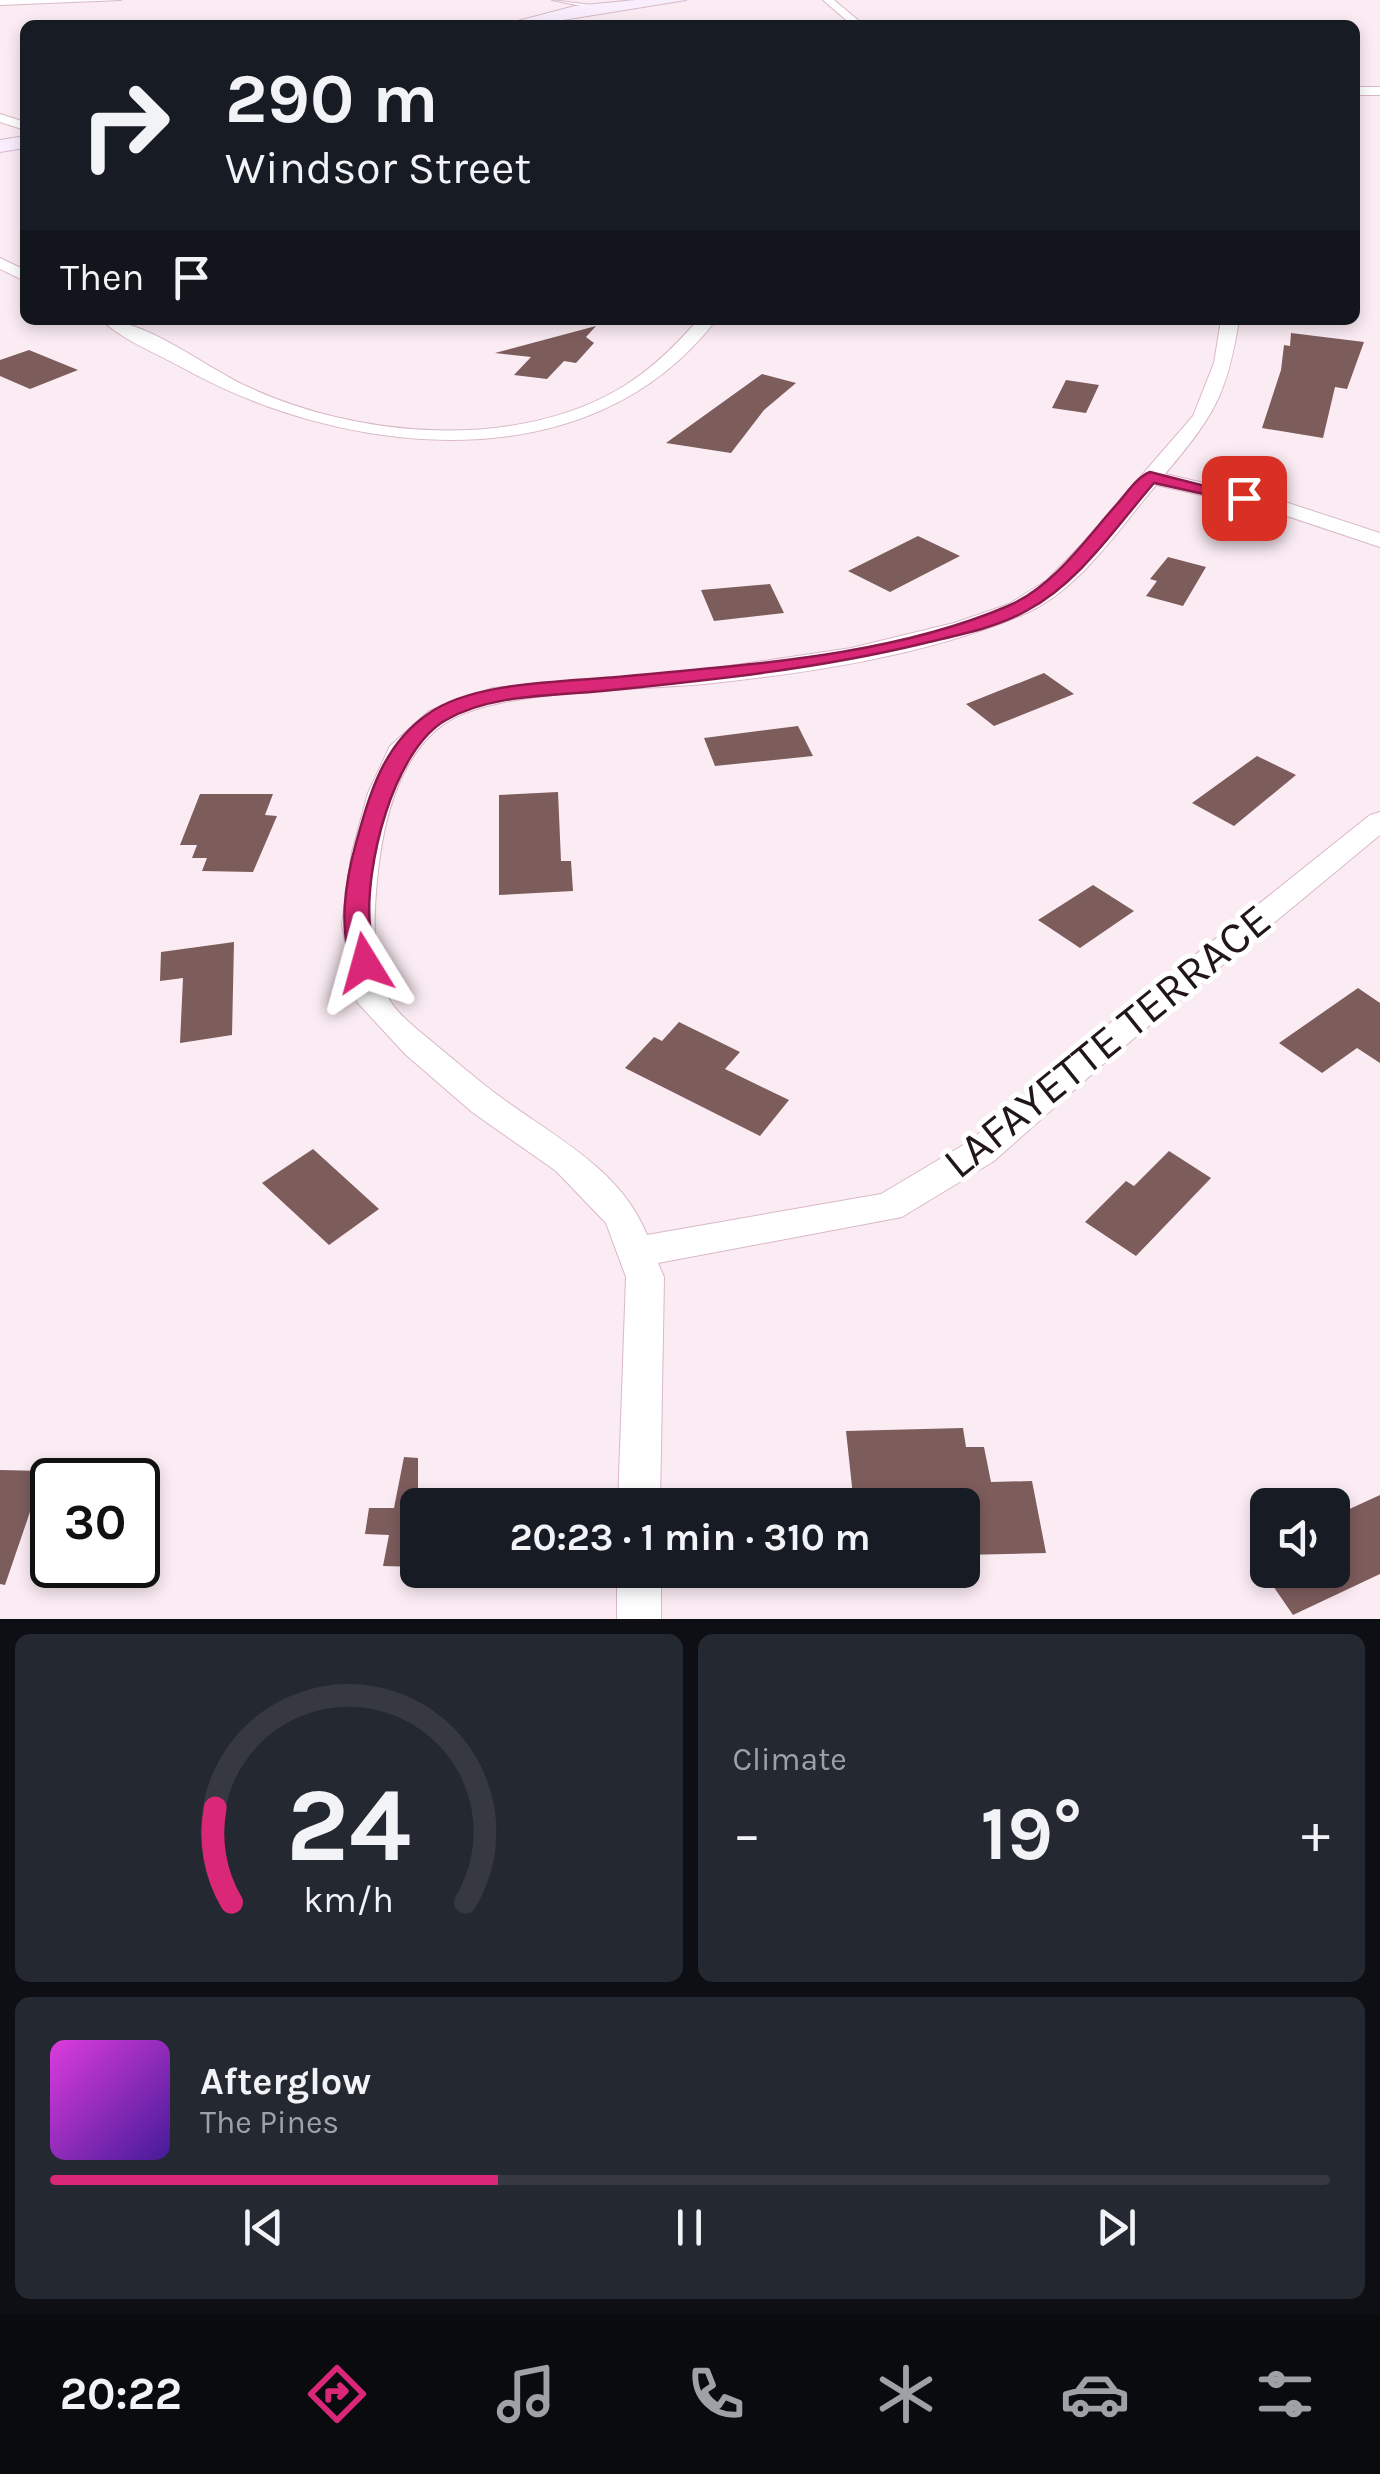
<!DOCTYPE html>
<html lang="en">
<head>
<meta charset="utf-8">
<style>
	:root { --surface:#171b24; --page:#242831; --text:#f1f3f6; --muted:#9ea1a6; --line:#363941; --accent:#db2777 }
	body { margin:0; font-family:Karla,sans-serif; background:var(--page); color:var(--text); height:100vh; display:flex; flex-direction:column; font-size:38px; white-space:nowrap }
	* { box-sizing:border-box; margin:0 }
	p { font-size:32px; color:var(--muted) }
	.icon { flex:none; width:55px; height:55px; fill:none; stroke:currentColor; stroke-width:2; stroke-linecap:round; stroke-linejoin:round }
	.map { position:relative; height:1619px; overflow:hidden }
	.side { display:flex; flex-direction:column; gap:15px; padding:15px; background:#0d0f14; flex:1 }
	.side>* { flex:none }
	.top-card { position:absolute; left:20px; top:20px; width:1340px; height:305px; border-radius:15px; box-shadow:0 5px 15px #0003; background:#171b24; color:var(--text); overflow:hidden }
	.tools { position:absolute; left:1250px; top:1488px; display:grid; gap:20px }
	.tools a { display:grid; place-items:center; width:100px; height:100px; border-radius:15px; background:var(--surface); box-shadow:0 5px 15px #0003; font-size:50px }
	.speed { position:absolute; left:30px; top:1458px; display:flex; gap:20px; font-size:50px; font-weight:700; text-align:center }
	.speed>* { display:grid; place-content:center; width:130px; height:130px; border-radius:50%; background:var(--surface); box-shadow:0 5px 15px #0003; line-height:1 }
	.speed .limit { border:5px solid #111; border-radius:15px; background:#fff; color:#111 }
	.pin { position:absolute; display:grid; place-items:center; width:85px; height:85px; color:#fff; margin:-42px; border-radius:20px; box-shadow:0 5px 15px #0006 }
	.me { position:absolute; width:110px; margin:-55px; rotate:352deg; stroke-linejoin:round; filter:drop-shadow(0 0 8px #0008) }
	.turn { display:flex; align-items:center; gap:35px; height:210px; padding:0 40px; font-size:45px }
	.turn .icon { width:130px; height:130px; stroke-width:2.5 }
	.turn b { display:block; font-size:70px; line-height:85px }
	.then { display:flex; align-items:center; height:95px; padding:0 40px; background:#0003; gap:20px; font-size:38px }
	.big { font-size:75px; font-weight:700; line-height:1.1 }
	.side .tile { flex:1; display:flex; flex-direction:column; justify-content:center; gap:15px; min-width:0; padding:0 35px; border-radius:15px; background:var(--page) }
	.side .dial { align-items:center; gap:0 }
	.dial svg { height:260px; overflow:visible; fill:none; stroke:var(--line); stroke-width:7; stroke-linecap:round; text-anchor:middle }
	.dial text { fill:var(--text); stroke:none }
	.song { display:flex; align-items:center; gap:30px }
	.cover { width:120px; height:120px; border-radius:15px; background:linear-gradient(135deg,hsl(300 70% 55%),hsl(260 70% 35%)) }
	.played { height:10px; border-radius:5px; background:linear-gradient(90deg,var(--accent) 35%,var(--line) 35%) }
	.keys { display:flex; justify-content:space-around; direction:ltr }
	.heat { display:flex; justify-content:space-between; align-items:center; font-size:55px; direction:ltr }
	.side .tiles { flex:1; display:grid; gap:15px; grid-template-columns:1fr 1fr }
	.tile:last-child { grid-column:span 2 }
	.trip { position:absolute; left:400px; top:1488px; width:580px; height:100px; border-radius:15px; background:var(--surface); box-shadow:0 5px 15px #0003; font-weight:700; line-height:100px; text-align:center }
	.dock { display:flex; height:160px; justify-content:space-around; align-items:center; background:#090b0e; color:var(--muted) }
	.dock .icon { width:70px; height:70px }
	.dock .selected { color:var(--accent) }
	.dock b { font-size:45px; color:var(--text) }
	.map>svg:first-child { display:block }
	.building { fill:#7d5c5c }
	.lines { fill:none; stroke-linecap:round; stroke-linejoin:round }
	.street-casing { stroke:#d9b8c8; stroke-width:2 }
	.secondary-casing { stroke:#d9b8c8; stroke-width:2 }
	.street { fill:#fff; fill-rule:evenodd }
	.secondary { fill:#f9eefe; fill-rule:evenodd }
	.route { fill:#db2777; stroke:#8e194d; stroke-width:2.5 }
	.labels { text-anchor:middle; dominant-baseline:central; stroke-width:10; stroke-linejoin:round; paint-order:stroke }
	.near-street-label { font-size:45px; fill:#21161c; stroke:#fff }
</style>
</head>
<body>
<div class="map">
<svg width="1380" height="1619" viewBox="0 0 1380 1619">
	<rect width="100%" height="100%" fill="#fbecf3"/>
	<!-- building -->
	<path class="building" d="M596 326 586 337 594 343 576 363 564 361 547 379 514 375 531 357 495 353Z
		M1291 333 1364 342 1347 389 1335 387 1323 438 1262 428 1281 370 1284 345 1290 346Z
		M29 350 78 370 30 389 0 376V360Z
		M762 374 796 383 764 410 731 453 666 443Z
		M1066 380 1099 385 1086 413 1052 408Z
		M918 536 960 556 890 592 848 571Z
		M1168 557 1206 567 1183 606 1146 596 1157 581 1150 579Z
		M770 584 784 613 714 621 701 590Z
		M1044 673 1074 694 994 726 966 704Z
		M798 726 813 756 715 766 704 738Z
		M1257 756 1296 775 1234 826 1192 803Z
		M558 792 561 861H571L573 891 499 895V795Z
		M200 794H273L265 815 277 816 253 872 202 871 207 858H192L197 845H180Z
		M1093 885 1134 911 1080 948 1038 920Z
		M234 942 232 1035 180 1043 183 978 160 981 161 952Z
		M1358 988 1380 1003V1063L1357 1048 1322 1073 1279 1043Z
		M679 1022 740 1052 725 1069 789 1100 760 1136 625 1068 654 1037 662 1041Z
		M313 1149 379 1209 329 1245 262 1183Z
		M1169 1151 1211 1178 1136 1256 1085 1222 1126 1181 1134 1186Z
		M963 1428 966 1447H984L991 1482 1032 1481 1046 1553 962 1555V1505H854L846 1431Z
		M404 1457 418 1458V1567L383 1566 389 1535 365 1534 369 1508H394Z
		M0 1470 44 1471 5 1585 0 1584Z
		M1380 1495V1574L1293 1615 1262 1570H1332V1517Z"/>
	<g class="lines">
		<defs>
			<path id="street" d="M0 0H121L0 5Z
				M552 0 607 7 602 10Z
				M823 0H834L864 25H852Z
				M1355 87H1380V95H1355Z
				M0 114 25 122V130L0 122Z
				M0 258 25 270V281L0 269Z
				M102 320C147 320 205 367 246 386 356 438 517 452 624 386 652 369 676 345 698 320H716C589 486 344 458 181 367 156 353 122 340 102 320Z
				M1221 320H1239C1227 396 1213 417 1165 474L1282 501 1380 533V547L1269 510 1156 485C1118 530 1078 592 1022 615 924 656 809 673 704 684 641 690 493 689 444 724 399 756 384 818 378 871 374 907 370 964 388 997 396 1014 422 1033 436 1045 456 1061 475 1078 495 1093 550 1135 620 1167 647 1235L881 1194 970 1141 1085 1043 1370 815 1380 812V835L1109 1059 994 1161 902 1217 658 1263 664 1277 660 1505H618L626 1277 606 1223 556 1171 472 1112 405 1054 357 1002 342 924 352 852 368 793 390 746 429 711 493 688 709 669 851 648 954 623 1009 604 1047 580 1083 543 1193 416 1214 363Z
				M617 1570H661V1619H617Z"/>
			<path id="secondary" d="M635 0H686L532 25H502L575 6Z
				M25 136V148L0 152V140Z"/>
		</defs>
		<!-- street casing -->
		<use href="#street" class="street-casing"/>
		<!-- secondary casing -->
		<use href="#secondary" class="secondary-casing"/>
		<!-- street -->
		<use href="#street" class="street"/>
		<!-- secondary -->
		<use href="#secondary" class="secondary"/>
	</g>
	<!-- route -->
	<path class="route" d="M1150 472 1252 498 1244 503 1154 483C1115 528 1079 583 1026 611 996 628 958 635 925 643 818 669 711 680 602 691 552 696 491 694 446 720 393 750 364 868 370 926 371 938 375 951 378 963L365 972 356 969C336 935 346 879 356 843 370 793 383 745 428 714 475 680 571 682 628 676 753 664 891 656 1008 606 1054 586 1085 540 1118 503 1127 493 1137 477 1150 472Z"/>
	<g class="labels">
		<!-- near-street labels -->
		<g class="near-street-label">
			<text transform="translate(1107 1041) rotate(-39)">LAFAYETTE TERRACE</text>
		</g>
	</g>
</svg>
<div class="tools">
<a><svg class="icon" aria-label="sound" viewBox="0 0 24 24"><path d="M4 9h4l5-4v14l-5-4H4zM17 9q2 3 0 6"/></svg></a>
</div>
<div class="speed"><div class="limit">30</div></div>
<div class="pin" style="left:1244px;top:498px;background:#d93025"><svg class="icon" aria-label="arrive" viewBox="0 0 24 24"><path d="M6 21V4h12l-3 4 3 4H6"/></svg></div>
<svg class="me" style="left:365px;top:963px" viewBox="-20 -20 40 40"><path d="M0-17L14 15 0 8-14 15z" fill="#db2777" stroke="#fff" stroke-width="4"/></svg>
<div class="trip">20:23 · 1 min · 310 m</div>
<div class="top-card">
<div class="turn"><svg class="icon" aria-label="right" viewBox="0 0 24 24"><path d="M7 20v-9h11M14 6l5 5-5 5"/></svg><div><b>290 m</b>Windsor Street</div></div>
<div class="then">Then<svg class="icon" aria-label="arrive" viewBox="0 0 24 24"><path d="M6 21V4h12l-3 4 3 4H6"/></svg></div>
</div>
</div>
<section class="side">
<div class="tiles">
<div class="tile dial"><svg viewBox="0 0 100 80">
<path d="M14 69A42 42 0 1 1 86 69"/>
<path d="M14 69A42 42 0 0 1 9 40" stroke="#db2777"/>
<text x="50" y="56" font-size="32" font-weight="700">24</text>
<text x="50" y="72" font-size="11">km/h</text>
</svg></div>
<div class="tile"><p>Climate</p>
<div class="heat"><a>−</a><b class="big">19°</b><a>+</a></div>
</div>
<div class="tile">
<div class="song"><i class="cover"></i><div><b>Afterglow</b><p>The Pines</p></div></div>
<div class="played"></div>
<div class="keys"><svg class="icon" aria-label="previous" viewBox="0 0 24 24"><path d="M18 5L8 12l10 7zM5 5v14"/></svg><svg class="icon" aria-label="pause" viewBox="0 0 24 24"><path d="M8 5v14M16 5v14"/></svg><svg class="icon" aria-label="next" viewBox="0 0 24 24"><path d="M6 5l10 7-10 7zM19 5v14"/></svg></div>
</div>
</div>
</section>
<nav class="dock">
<b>20:22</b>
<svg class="icon selected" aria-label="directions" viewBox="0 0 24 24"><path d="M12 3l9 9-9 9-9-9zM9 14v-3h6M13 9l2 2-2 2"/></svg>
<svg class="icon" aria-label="music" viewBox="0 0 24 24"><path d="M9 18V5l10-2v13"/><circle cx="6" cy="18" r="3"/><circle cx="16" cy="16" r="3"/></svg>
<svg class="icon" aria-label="phone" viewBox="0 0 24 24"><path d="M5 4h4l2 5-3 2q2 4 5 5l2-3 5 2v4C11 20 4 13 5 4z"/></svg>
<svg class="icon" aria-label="climate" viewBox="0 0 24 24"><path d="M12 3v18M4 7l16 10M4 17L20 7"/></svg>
<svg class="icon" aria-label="car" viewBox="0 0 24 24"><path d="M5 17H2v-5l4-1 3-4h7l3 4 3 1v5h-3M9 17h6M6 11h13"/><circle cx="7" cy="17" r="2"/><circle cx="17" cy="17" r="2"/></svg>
<svg class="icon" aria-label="filters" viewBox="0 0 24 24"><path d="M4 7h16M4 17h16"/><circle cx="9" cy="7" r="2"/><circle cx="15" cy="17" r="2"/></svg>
</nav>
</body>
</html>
